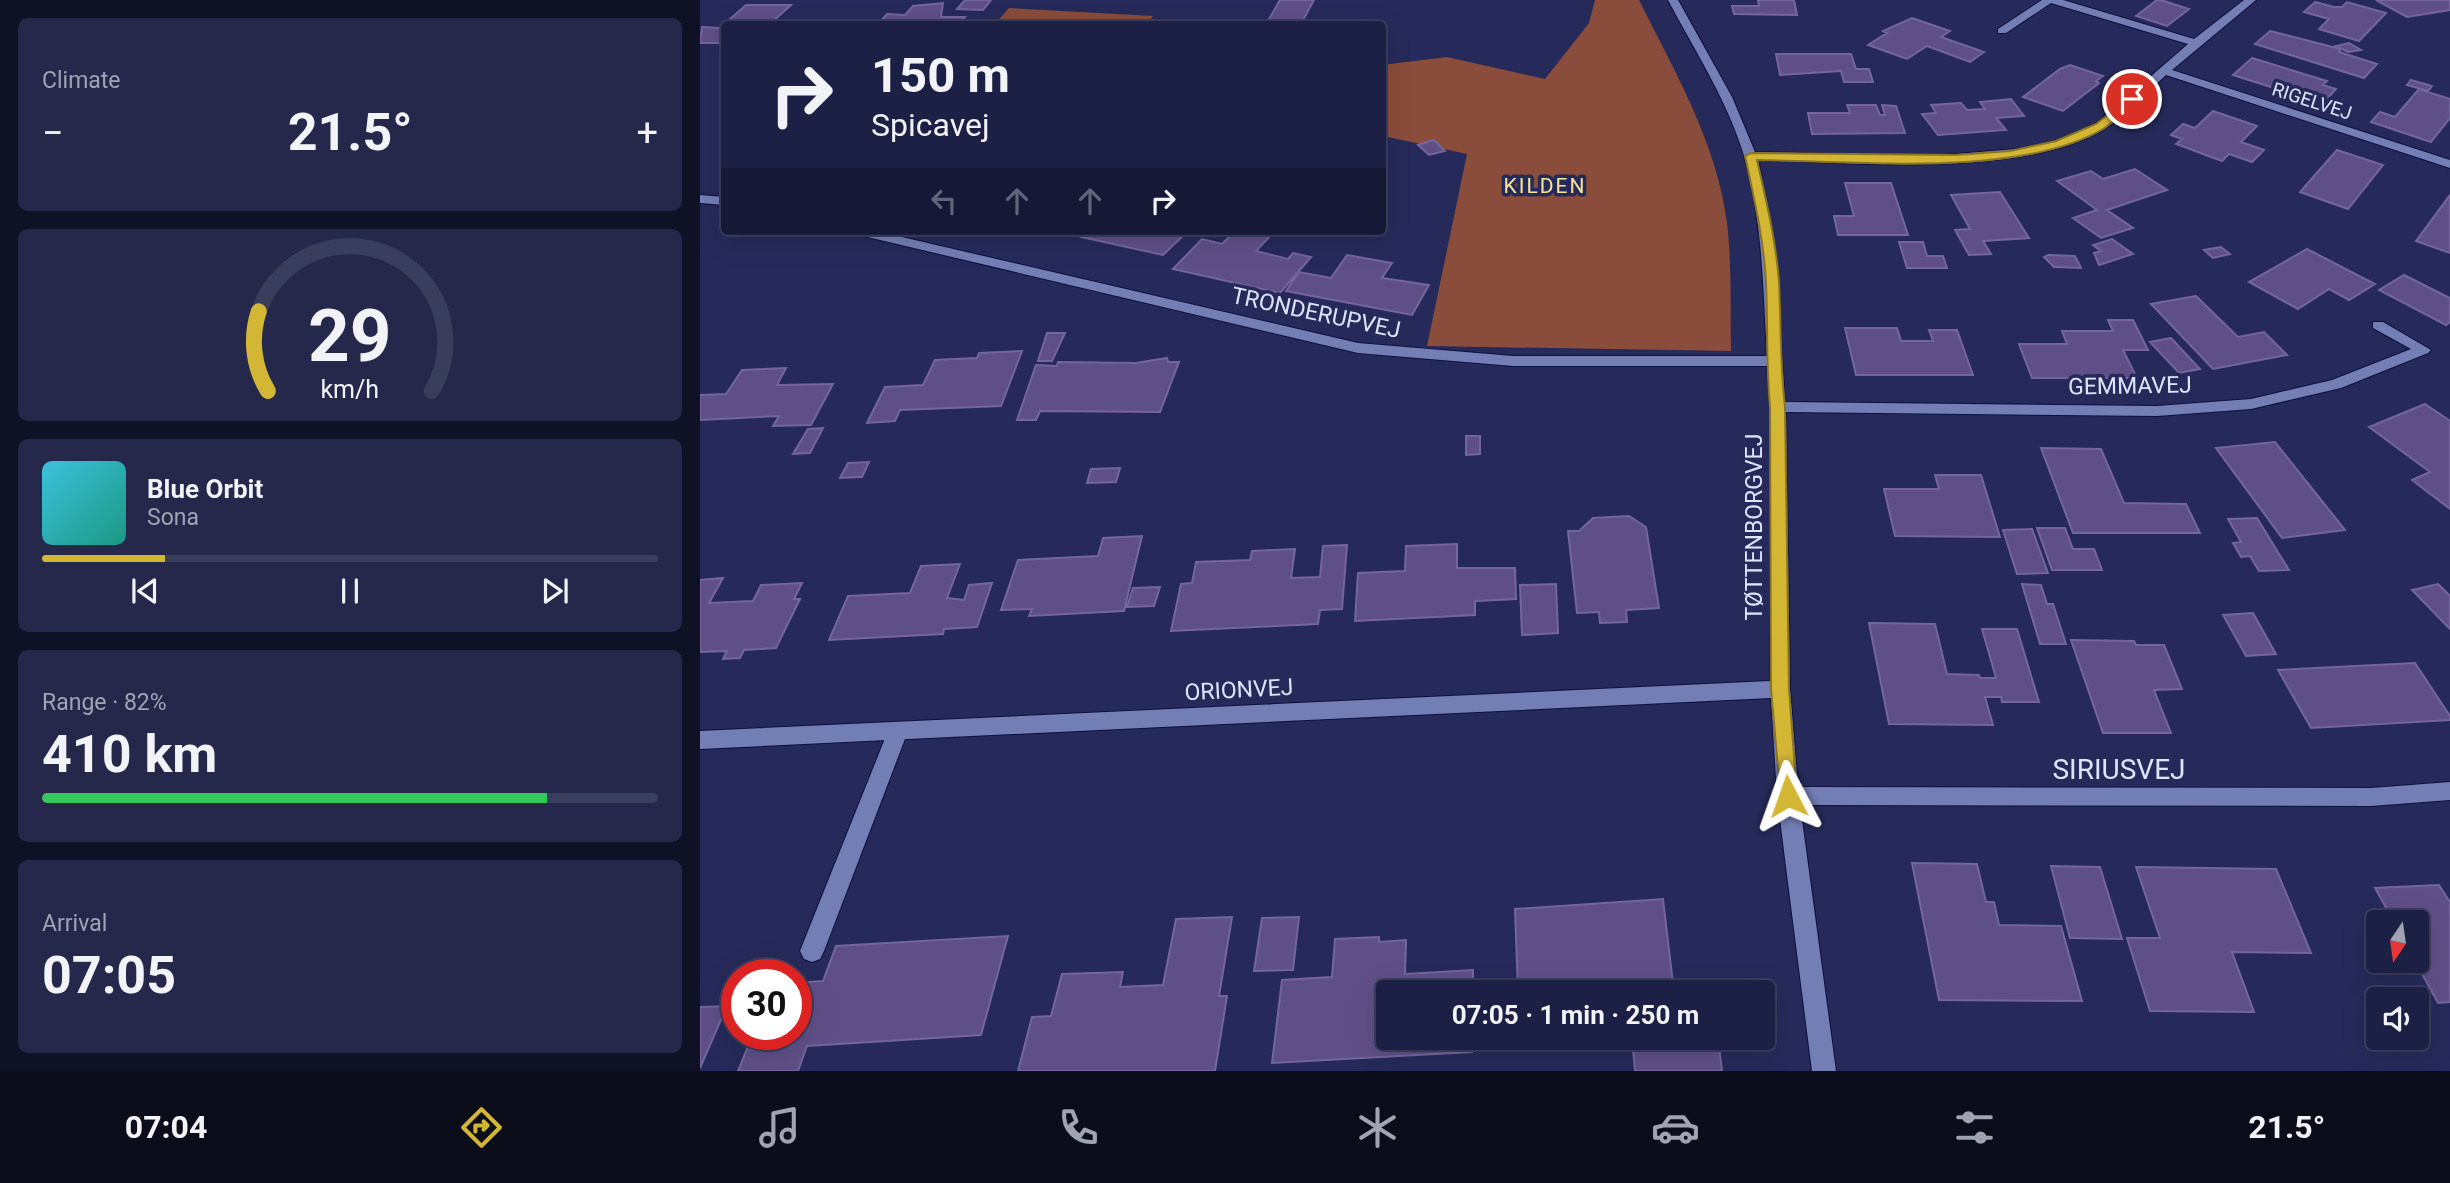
<!DOCTYPE html>
<html lang="en">
<head>
<meta charset="utf-8">
<style>
	:root { --surface:#1c2044; --page:#25284b; --text:#f1f3f6; --muted:#a0a3b2; --line:#3a3e5d; --accent:#d4b635 }
	body { margin:0; font-family:Roboto,sans-serif; background:var(--page); color:var(--text); height:100vh; display:flex; flex-direction:column; font-size:26px; white-space:nowrap }
	* { box-sizing:border-box; margin:0 }
	p { font-size:23px; color:var(--muted) }
	.icon { flex:none; width:38px; height:38px; fill:none; stroke:currentColor; stroke-width:2; stroke-linecap:round; stroke-linejoin:round }
	.map { position:relative; flex:1; overflow:hidden }
	.side { display:flex; flex-direction:column; gap:18px; padding:18px; background:#0f1225; width:700px }
	.side>* { flex:none }
	.hud { position:absolute; left:21px; top:21px; width:665px; height:214px; border-radius:7px; box-shadow:0 7px 28px #0002,0 0 0 2px var(--line); background:#1c2044; color:var(--text); overflow:hidden }
	.needle { width:46px; rotate:193deg }
	.tools { position:absolute; left:1666px; top:910px; display:grid; gap:14px }
	.tools a { display:grid; place-items:center; width:63px; height:63px; border-radius:7px; background:var(--surface); box-shadow:0 7px 28px #0002,0 0 0 2px var(--line); font-size:35px }
	.speed { position:absolute; left:21px; top:959px; display:flex; gap:14px; font-size:35px; font-weight:700; text-align:center }
	.speed>* { display:grid; place-content:center; width:91px; height:91px; border-radius:50%; background:var(--surface); box-shadow:0 7px 28px #0002,0 0 0 2px var(--line); line-height:1 }
	.speed .limit { border:10px solid #d22; background:#fff; color:#111 }
	.pin { position:absolute; display:grid; place-items:center; width:60px; height:60px; color:#fff; margin:-30px; border:4px solid #fff; border-radius:50%; box-shadow:0 2px 7px #0007 }
	.me { position:absolute; width:77px; margin:-38px; rotate:356deg; stroke-linejoin:round; filter:drop-shadow(0 0 5px #0008) }
	.turn { display:flex; align-items:center; gap:24px; height:147px; padding:0 35px; font-size:32px }
	.turn .icon { width:91px; height:91px; stroke-width:2.5 }
	.turn b { display:block; font-size:49px; line-height:60px }
	.lanes { display:flex; align-items:center; height:66px; padding:0 35px; background:#0003; justify-content:center; gap:35px; direction:ltr }
	.lanes .off { opacity:.35 }
	.big { font-size:52px; font-weight:700; line-height:1.1 }
	.side .tile { flex:1; display:flex; flex-direction:column; justify-content:center; gap:10px; min-width:0; padding:0 24px; border-radius:10px; background:var(--page) }
	.side .dial { align-items:center; gap:0 }
	.dial svg { height:182px; overflow:visible; fill:none; stroke:var(--line); stroke-width:7; stroke-linecap:round; text-anchor:middle }
	.dial text { fill:var(--text); stroke:none }
	.song { display:flex; align-items:center; gap:21px }
	.cover { width:84px; height:84px; border-radius:10px; background:linear-gradient(135deg,hsl(190 70% 55%),hsl(170 70% 35%)) }
	.played { height:7px; border-radius:4px; background:linear-gradient(90deg,var(--accent) 20%,var(--line) 20%) }
	.keys { display:flex; justify-content:space-around; direction:ltr }
	.heat { display:flex; justify-content:space-between; align-items:center; font-size:38px; direction:ltr }
	.charge { height:10px; border-radius:5px; background:linear-gradient(90deg,#34c759 82%,var(--line) 0) }
	.trip { position:absolute; left:676px; top:980px; width:399px; height:70px; border-radius:7px; background:var(--surface); box-shadow:0 7px 28px #0002,0 0 0 2px var(--line); font-weight:700; line-height:70px; text-align:center }
	.menu { display:flex; height:112px; justify-content:space-around; align-items:center; background:#0b0d1b; color:var(--muted) }
	.menu .icon { width:49px; height:49px }
	.menu .current { color:var(--accent) }
	.menu b { font-size:32px; color:var(--text) }
	main { display:flex; flex:1; min-height:0 }
	.map>svg:first-child { display:block }
	.forest { fill:#8a4c3b }
	.building { fill:#5f4f87; stroke:#74669d; stroke-width:2 }
	.lines { fill:none; stroke-linecap:round; stroke-linejoin:round }
	.lane-casing { stroke:#0f103e; stroke-width:2 }
	.street-casing { stroke:#0f103e; stroke-width:2 }
	.lane { fill:#737eb5; fill-rule:evenodd }
	.street { fill:#737eb5; fill-rule:evenodd }
	.route { fill:#d4b635; stroke:#8a7622; stroke-width:2 }
	.labels { text-anchor:middle; dominant-baseline:central; stroke-width:7; stroke-linejoin:round; paint-order:stroke }
	.far-street-label { font-size:19px; fill:#dfe5fd; stroke:#252a5a }
	.far-quarter-label { font-size:21px; letter-spacing:2px; fill:#f8e496; stroke:#252a5a }
	.street-label { font-size:23px; fill:#dfe5fd; stroke:#252a5a }
	.near-street-label { font-size:28px; fill:#dfe5fd; stroke:#252a5a }
</style>
</head>
<body>
<main>
<section class="side">
<div class="tile"><p>Climate</p>
<div class="heat"><a>−</a><b class="big">21.5°</b><a>+</a></div>
</div>
<div class="tile dial"><svg viewBox="0 0 100 80">
<path d="M14 69A42 42 0 1 1 86 69"/>
<path d="M14 69A42 42 0 0 1 10 34" stroke="#d4b635"/>
<text x="50" y="56" font-size="32" font-weight="700">29</text>
<text x="50" y="72" font-size="11">km/h</text>
</svg></div>
<div class="tile">
<div class="song"><i class="cover"></i><div><b>Blue Orbit</b><p>Sona</p></div></div>
<div class="played"></div>
<div class="keys"><svg class="icon" aria-label="previous" viewBox="0 0 24 24"><path d="M18 5L8 12l10 7zM5 5v14"/></svg><svg class="icon" aria-label="pause" viewBox="0 0 24 24"><path d="M8 5v14M16 5v14"/></svg><svg class="icon" aria-label="next" viewBox="0 0 24 24"><path d="M6 5l10 7-10 7zM19 5v14"/></svg></div>
</div>
<div class="tile"><p>Range · 82%</p><b class="big">410 km</b><div class="charge"></div></div>
<div class="tile"><p>Arrival</p><b class="big">07:05</b></div>
</section>
<div class="map">
<svg width="1750" height="1071" viewBox="0 0 1750 1071">
	<rect width="100%" height="100%" fill="#252a5a"/>
	<!-- forest -->
	<path class="forest" d="M895 0H939C974 70 1017 143 1027 223 1032 264 1030 309 1031 351L727 346 767 154 683 136 682 65 747 57 845 79 889 23Z
		M309 8 453 16 447 24H295Z"/>
	<!-- building -->
	<path class="building" d="M265 0H291L283 10 257 9Z
		M580 0H614L601 24H566Z
		M1058 0H1094L1097 15 1034 14 1032 6H1059Z
		M1457 0H1461L1489 9 1467 26 1436 16Z
		M1676 0H1750V10L1707 17Z
		M1615 2 1634 7H1642L1647 2 1686 13 1659 41 1619 29 1629 19 1604 12Z
		M243 3 241 17H265L259 24H178L187 14 205 15 213 6Z
		M46 5H91L70 24H24V43H0L2 27 20 28Z
		M1212 18 1250 31 1241 37 1284 52 1270 62 1227 46 1207 59 1168 45 1187 33 1183 31Z
		M1570 31 1641 49 1639 52 1677 64 1664 78 1555 44Z
		M1649 43 1661 50 1648 52 1636 46Z
		M1076 54H1151L1156 69H1169L1173 82H1144L1141 71 1080 75Z
		M1552 58 1627 81 1623 85 1636 89 1626 100 1613 95 1609 99 1533 75Z
		M1370 65 1403 76 1396 81 1399 83 1363 111 1323 97 1360 69Z
		M1711 80 1732 86 1728 91 1707 85Z
		M1719 89 1750 99V118L1731 142 1671 122 1680 112 1695 117Z
		M1311 99 1324 116 1296 118 1306 130 1238 135 1222 114 1236 113 1231 105 1261 103 1267 110 1285 109 1280 102Z
		M1147 105H1176L1180 115H1185L1182 105 1196 106 1205 133 1112 134 1108 113H1150Z
		M1513 111 1557 126 1541 142 1564 150 1552 162 1529 154 1522 161 1476 144 1482 139 1471 135 1483 124 1495 128Z
		M734 140 745 151 729 155 718 145Z
		M1637 150 1683 165 1648 209 1600 192Z
		M1435 169 1467 190 1407 210 1433 228 1401 238 1373 218 1397 210 1357 181 1391 171 1403 179Z
		M1145 183H1191L1208 235H1138L1134 216H1154Z
		M1300 192 1329 238 1283 241 1291 254 1269 255 1255 230 1270 229 1251 195Z
		M1750 195V253L1716 241Z
		M388 231H488L463 255 381 237Z
		M535 231H575L556 251 588 259 593 253 611 257 580 293 473 269 502 239 522 244Z
		M1412 239 1433 254 1399 265 1394 253 1401 251 1393 245Z
		M1199 242H1223L1227 256H1243L1247 268H1207Z
		M1521 247 1530 254 1513 258 1504 250Z
		M1607 249 1675 284 1649 300 1629 289 1598 309 1549 282Z
		M647 255 692 263 682 278 729 285 712 315 586 291 599 272 631 278Z
		M1348 255 1375 256 1381 268 1354 267 1344 257Z
		M1704 275 1750 298V322L1746 325 1679 290Z
		M1496 296 1538 337 1564 332 1587 355 1513 369 1451 304Z
		M1408 320H1433L1448 350H1423L1437 378H1332L1319 344H1367L1362 331H1413Z
		M1145 328H1197L1201 341H1233L1229 330H1257L1273 375H1156Z
		M347 333H365L352 361H338Z
		M1471 338 1500 369 1479 373 1450 342Z
		M322 351 301 406 200 410 195 421 167 423 185 387 223 385 235 360 277 358 279 353Z
		M467 358 468 362H479L460 412 340 411 336 420H317L336 365 357 366 358 362 436 363Z
		M86 368 77 385 133 384 111 425 73 426 79 416 0 420V395L26 394 42 370Z
		M1725 404 1750 421V509L1712 480 1730 472 1669 427Z
		M123 428 110 453 93 454 108 429Z
		M766 436H780V454L766 455Z
		M1575 442 1645 530 1582 538 1516 448Z
		M1341 448 1401 449 1424 503 1486 504 1500 533H1373Z
		M169 462 162 477 140 478 148 463Z
		M420 468 416 482 387 483 391 469Z
		M1235 475H1281L1300 537 1195 536 1184 489H1239Z
		M929 516 946 527 959 608 926 610 927 622 900 623 899 612 877 613 868 531H879L893 518Z
		M1557 518 1589 570 1559 571 1550 556 1541 557 1533 543 1541 542 1528 519Z
		M1337 528H1365L1373 549H1394L1402 570H1352Z
		M1332 529 1348 573 1317 574 1303 530Z
		M442 536 424 611 329 616 332 609 301 610 318 560 398 556 403 538Z
		M757 544V568H815L816 599 775 601V615L655 621 658 573 705 571 706 546Z
		M647 545 642 609 620 610 618 624 471 631 481 584 492 583 496 562 550 560 552 551 595 549 591 578 620 577 623 546Z
		M260 564 247 598 264 600 269 585 292 583 277 627 244 629 243 634 129 640 148 596 210 593 221 566Z
		M23 578 9 603 53 601 61 585 102 583 94 599H100L76 648 44 650 40 658 23 659 27 651 0 652V580Z
		M856 584 858 633 822 635 820 585Z
		M1322 584 1341 585 1347 604H1353L1366 644H1340Z
		M1738 584 1750 596V629L1712 590Z
		M460 587 454 606 427 607 433 588Z
		M1553 613 1576 654 1546 656 1523 615Z
		M1169 623 1235 624 1247 674 1279 675 1280 678H1296L1282 629H1317L1339 702H1302L1301 697H1285L1293 725 1189 724Z
		M1371 640 1434 641 1436 645H1464L1482 689 1454 690 1471 733H1403Z
		M1715 663 1750 716V720L1611 728 1578 670Z
		M1212 863 1277 864 1286 902H1294L1299 925 1361 926 1382 1001 1239 1000Z
		M1351 866 1400 867 1422 939 1370 938Z
		M1436 867 1576 869 1611 953 1532 952 1554 1012 1450 1011 1427 938H1460Z
		M1739 885 1750 902V1002L1738 1003 1715 961 1717 922H1694L1675 888Z
		M963 899 974 992H818L815 909Z
		M532 917 519 996H527L515 1071H318L332 1017 351 1016 362 974 423 972 420 987 463 985 476 919Z
		M599 917 593 970 554 971 562 918Z
		M308 936 281 1035 107 1046 98 1071H38L53 1034H96V983L123 981 136 946Z
		M679 937V942L706 940 705 974 773 970V992H688V1038H773L772 1052 572 1063 582 980 632 977 635 939Z
		M27 1006 0 1068V1007Z
		M932 1038H1018L1022 1071H935Z"/>
	<g class="lines">
		<defs>
			<path id="lane" d="M198 722 205 725 208 731 124 951 120 959 112 962 104 959 100 951 188 731 191 725Z"/>
			<path id="street" d="M968 0H978L1032 97 1055 152 1232 156 1328 148 1364 139 1397 123 1488 44 1351 3 1306 33H1298V29L1342 0H1363L1494 39 1544 0H1556L1472 70 1750 160V168L1466 75C1447 93 1427 114 1406 128 1325 179 1152 162 1058 160L1075 251 1085 402 1457 406 1551 399 1632 380 1711 349 1673 328V322H1683L1731 350 1728 353 1641 388 1551 409 1457 416 1086 412 1090 689 1098 787 1671 788 1750 782V800L1671 806 1100 805 1136 1071H1112L1077 796 1071 698 0 749V731L1070 681V407L1067 366H813L658 353 159 235 152 231H176L658 343 813 356H1067C1063 290 1063 223 1045 159 1029 103 995 51 968 0Z
				M0 195 24 197V205L0 203Z"/>
		</defs>
		<!-- lane casing -->
		<use href="#lane" class="lane-casing"/>
		<!-- street casing -->
		<use href="#street" class="street-casing"/>
		<!-- lane -->
		<use href="#lane" class="lane"/>
		<!-- street -->
		<use href="#street" class="street"/>
	</g>
	<!-- route -->
	<path class="route" d="M1432 96 1437 99 1435 101C1425 110 1414 122 1403 129 1319 178 1154 161 1057 160 1066 200 1076 241 1079 282 1081 324 1080 365 1085 407L1089 689 1097 796 1094 802 1088 805 1081 802 1071 689 1070 407C1066 366 1068 325 1066 283 1064 240 1054 198 1045 156L1051 153 1256 155 1310 151 1356 141 1396 124Z"/>
	<g class="labels">
		<!-- far-street labels -->
		<g class="far-street-label">
			<text transform="translate(1612 101) rotate(18)">RIGELVEJ</text>
		</g>
		<!-- far-quarter labels -->
		<g class="far-quarter-label">
			<text x="845" y="186">KILDEN</text>
		</g>
		<!-- street labels -->
		<g class="street-label">
			<text transform="translate(616 313) rotate(12)">TRONDERUPVEJ</text>
			<text transform="translate(1430 386) rotate(-1)">GEMMAVEJ</text>
			<text transform="translate(1054 527) rotate(-90)">TØTTENBORGVEJ</text>
			<text transform="translate(539 690) rotate(-3)">ORIONVEJ</text>
		</g>
		<!-- near-street labels -->
		<g class="near-street-label">
			<text x="1419" y="769">SIRIUSVEJ</text>
		</g>
	</g>
</svg>
<div class="tools">
<a><svg class="needle" viewBox="-14 -14 28 28"><path d="M0-13l5 13h-10z" fill="#e53935"/><path d="M0 13l5-13h-10z" fill="#a0a3b2"/></svg></a>
<a><svg class="icon" aria-label="sound" viewBox="0 0 24 24"><path d="M4 9h4l5-4v14l-5-4H4zM17 9q2 3 0 6"/></svg></a>
</div>
<div class="speed"><div class="limit">30</div></div>
<div class="pin" style="left:1432px;top:99px;background:#d93025"><svg class="icon" aria-label="arrive" viewBox="0 0 24 24"><path d="M6 21V4h12l-3 4 3 4H6"/></svg></div>
<svg class="me" style="left:1088px;top:796px" viewBox="-20 -20 40 40"><path d="M0-17L14 15 0 8-14 15z" fill="#d4b635" stroke="#fff" stroke-width="4"/></svg>
<div class="trip">07:05 · 1 min · 250 m</div>
<div class="hud">
<div class="turn"><svg class="icon" aria-label="right" viewBox="0 0 24 24"><path d="M7 20v-9h11M14 6l5 5-5 5"/></svg><div><b>150 m</b>Spicavej</div></div>
<div class="lanes"><svg class="icon off" aria-label="left" viewBox="0 0 24 24"><path d="M17 20v-9H6M10 6l-5 5 5 5"/></svg><svg class="icon off" aria-label="ahead" viewBox="0 0 24 24"><path d="M12 20V5M6 11l6-6 6 6"/></svg><svg class="icon off" aria-label="ahead" viewBox="0 0 24 24"><path d="M12 20V5M6 11l6-6 6 6"/></svg><svg class="icon" aria-label="right" viewBox="0 0 24 24"><path d="M7 20v-9h11M14 6l5 5-5 5"/></svg></div>
</div>
</div>
</main>
<nav class="menu">
<b>07:04</b>
<svg class="icon current" aria-label="directions" viewBox="0 0 24 24"><path d="M12 3l9 9-9 9-9-9zM9 14v-3h6M13 9l2 2-2 2"/></svg>
<svg class="icon" aria-label="music" viewBox="0 0 24 24"><path d="M9 18V5l10-2v13"/><circle cx="6" cy="18" r="3"/><circle cx="16" cy="16" r="3"/></svg>
<svg class="icon" aria-label="phone" viewBox="0 0 24 24"><path d="M5 4h4l2 5-3 2q2 4 5 5l2-3 5 2v4C11 20 4 13 5 4z"/></svg>
<svg class="icon" aria-label="climate" viewBox="0 0 24 24"><path d="M12 3v18M4 7l16 10M4 17L20 7"/></svg>
<svg class="icon" aria-label="car" viewBox="0 0 24 24"><path d="M5 17H2v-5l4-1 3-4h7l3 4 3 1v5h-3M9 17h6M6 11h13"/><circle cx="7" cy="17" r="2"/><circle cx="17" cy="17" r="2"/></svg>
<svg class="icon" aria-label="filters" viewBox="0 0 24 24"><path d="M4 7h16M4 17h16"/><circle cx="9" cy="7" r="2"/><circle cx="15" cy="17" r="2"/></svg>
<b>21.5°</b>
</nav>
</body>
</html>
